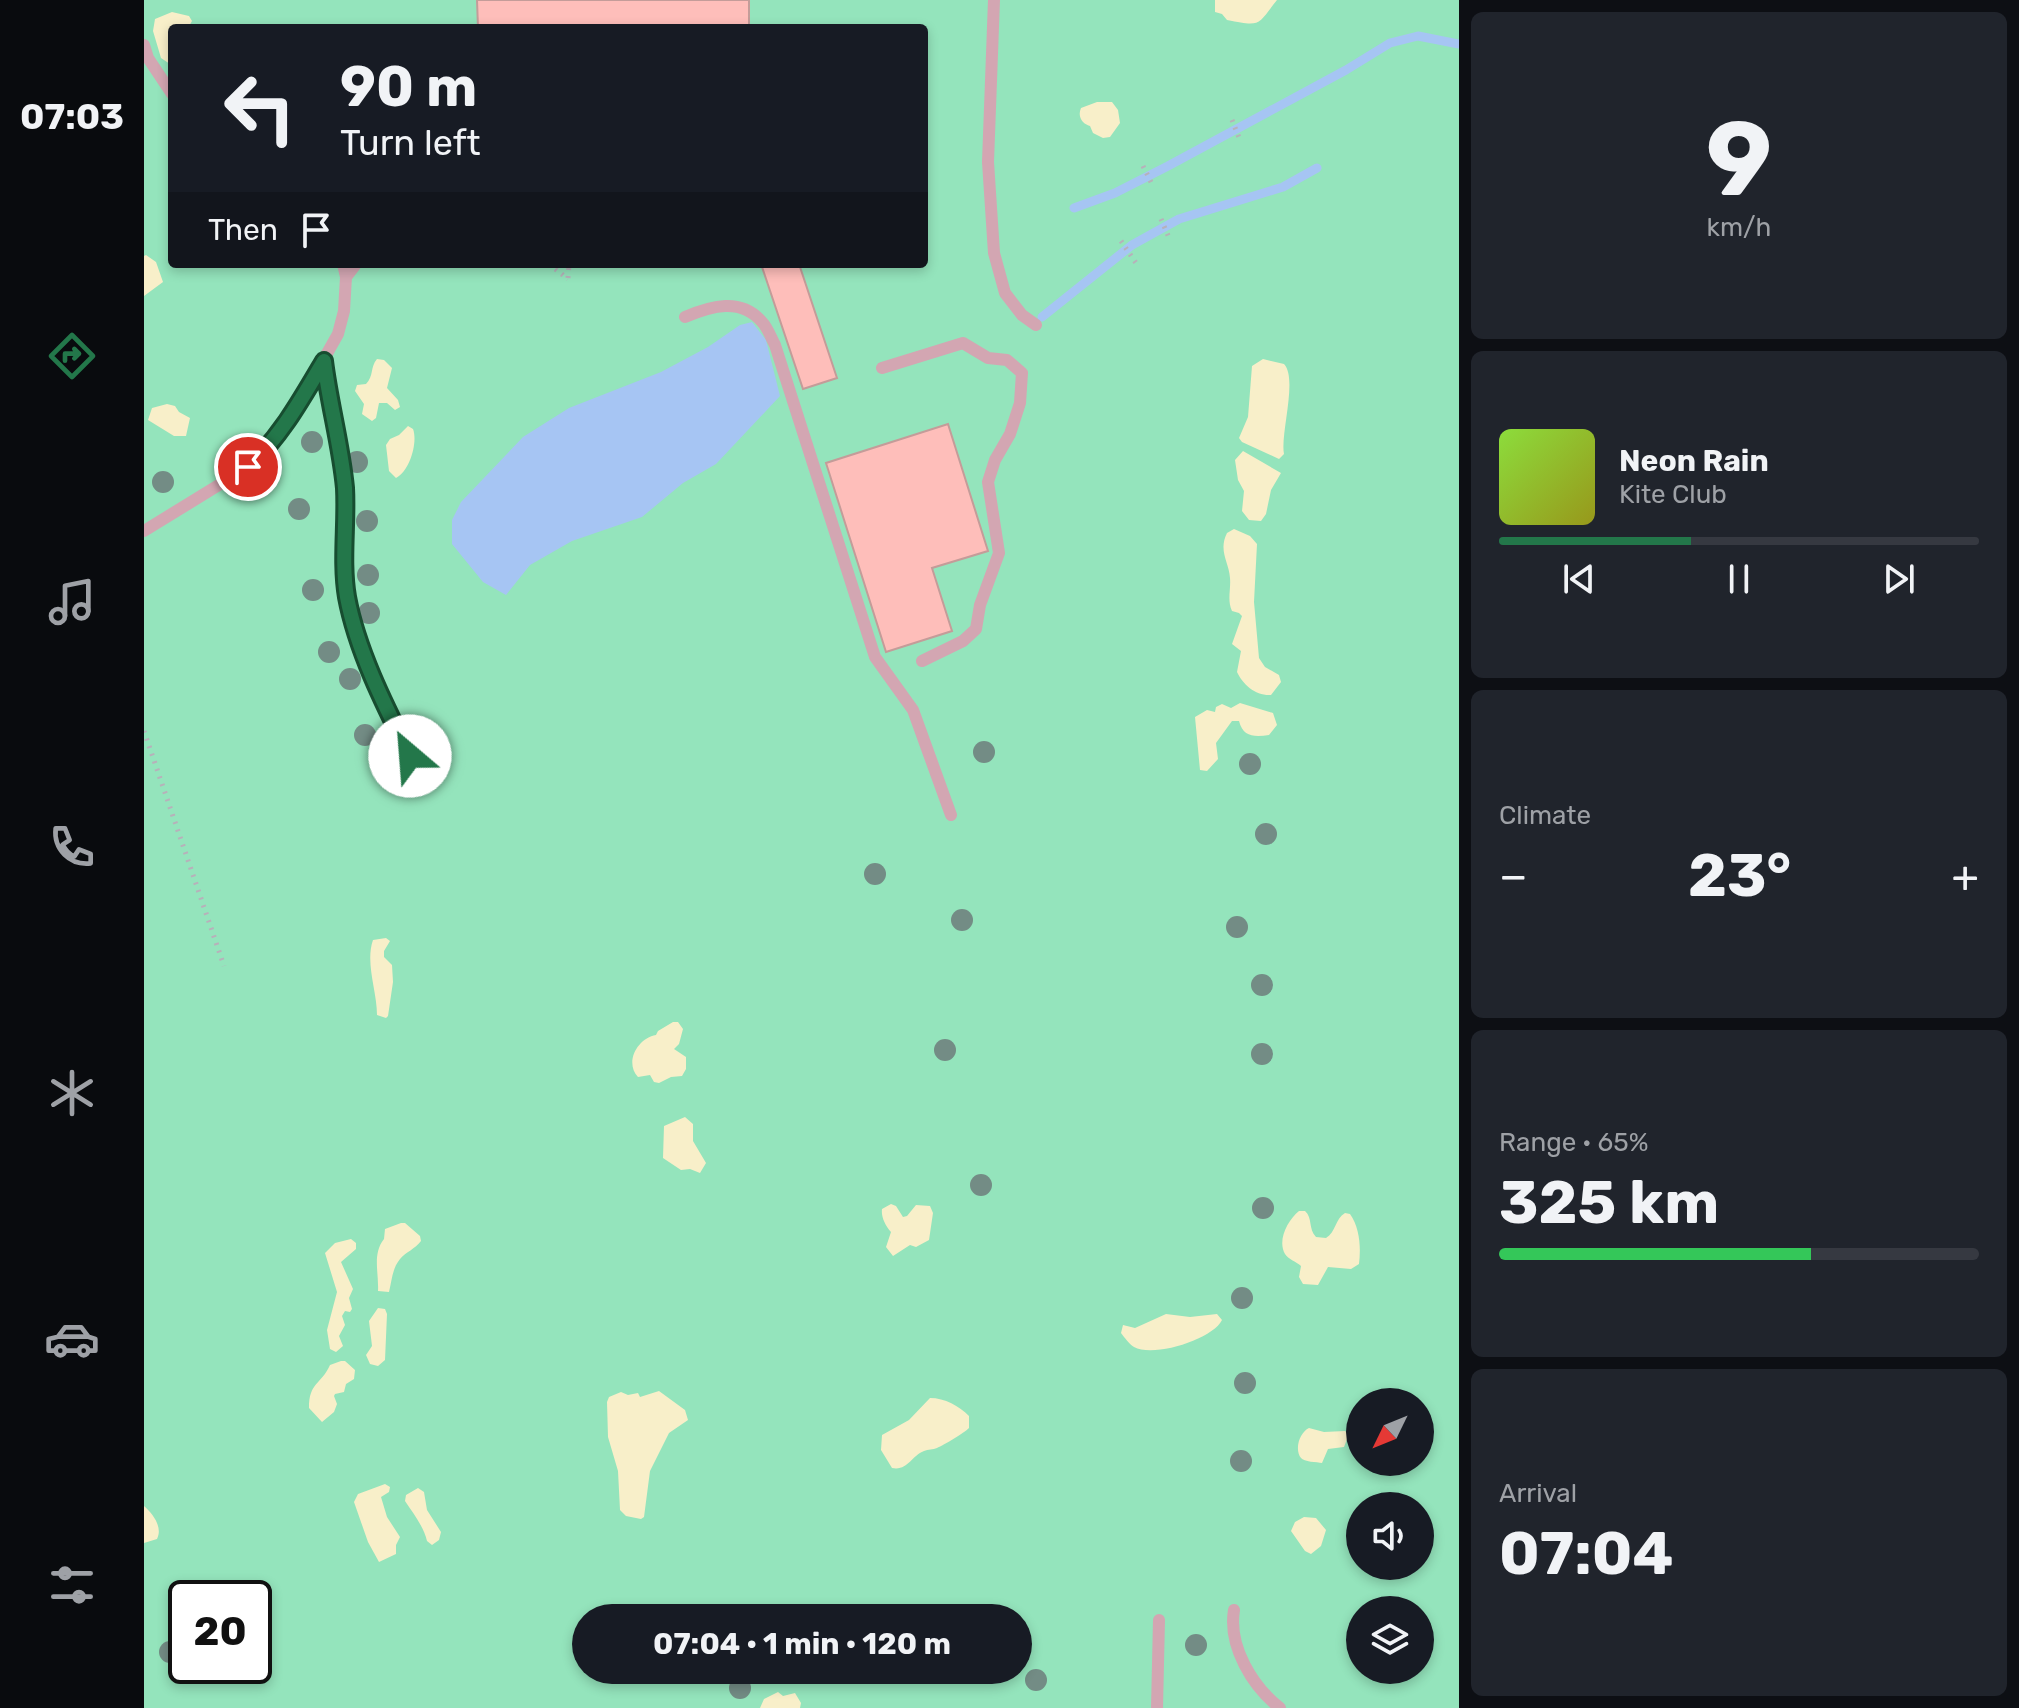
<!DOCTYPE html>
<html lang="en">
<head>
<meta charset="utf-8">
<style>
	:root { --surface:#171b24; --page:#20242c; --text:#f1f3f6; --muted:#9ea1a6; --line:#363941; --accent:#23774a }
	body { margin:0; font-family:Rubik,sans-serif; background:var(--page); color:var(--text); height:100vh; display:flex; flex-direction:column; font-size:30px; white-space:nowrap }
	* { box-sizing:border-box; margin:0 }
	p { font-size:26px; color:var(--muted) }
	.icon { flex:none; width:44px; height:44px; fill:none; stroke:currentColor; stroke-width:2; stroke-linecap:round; stroke-linejoin:round }
	.map { position:relative; flex:1; overflow:hidden }
	.sheet { display:flex; flex-direction:column; gap:12px; padding:12px; background:#0d0f14; width:560px }
	.sheet>* { flex:none }
	.banner { position:absolute; left:24px; top:24px; width:760px; height:244px; border-radius:8px; box-shadow:0 4px 12px #0003; background:#171b24; color:var(--text); overflow:hidden }
	.needle { width:52px; rotate:227deg }
	.buttons { position:absolute; left:1202px; top:1388px; display:grid; gap:16px }
	.buttons a { display:grid; place-items:center; width:88px; height:88px; border-radius:50%; background:var(--surface); box-shadow:0 4px 12px #0003; font-size:40px }
	.speed { position:absolute; left:24px; top:1580px; display:flex; gap:16px; font-size:40px; font-weight:700; text-align:center }
	.speed>* { display:grid; place-content:center; width:104px; height:104px; border-radius:50%; background:var(--surface); box-shadow:0 4px 12px #0003; line-height:1 }
	.speed .limit { border:4px solid #111; border-radius:12px; background:#fff; color:#111 }
	.pin { position:absolute; display:grid; place-items:center; width:68px; height:68px; color:#fff; margin:-34px; border:4px solid #fff; border-radius:50%; box-shadow:0 2px 8px #0007 }
	.me { position:absolute; width:88px; margin:-44px; rotate:333deg; stroke-linejoin:round; filter:drop-shadow(0 0 6px #0008) }
	.turn { display:flex; align-items:center; gap:28px; height:168px; padding:0 40px; font-size:36px }
	.turn .icon { width:104px; height:104px; stroke-width:2.5 }
	.turn b { display:block; font-size:56px; line-height:68px }
	.then { display:flex; align-items:center; height:76px; padding:0 40px; background:#0003; gap:16px; font-size:30px }
	.big { font-size:60px; font-weight:700; line-height:1.1 }
	.sheet .tile { flex:1; display:flex; flex-direction:column; justify-content:center; gap:12px; min-width:0; padding:0 28px; border-radius:12px; background:var(--page) }
	.sheet .dial { align-items:center; gap:0 }
	.dial b { font-size:104px; line-height:1 }
	.song { display:flex; align-items:center; gap:24px }
	.cover { width:96px; height:96px; border-radius:12px; background:linear-gradient(135deg,hsl(90 70% 55%),hsl(60 70% 35%)) }
	.played { height:8px; border-radius:4px; background:linear-gradient(90deg,var(--accent) 40%,var(--line) 40%) }
	.keys { display:flex; justify-content:space-around; direction:ltr }
	.heat { display:flex; justify-content:space-between; align-items:center; font-size:44px; direction:ltr }
	.charge { height:12px; border-radius:6px; background:linear-gradient(90deg,#34c759 65%,var(--line) 0) }
	.trip { position:absolute; left:428px; top:1604px; width:460px; height:80px; border-radius:40px; background:var(--surface); box-shadow:0 4px 12px #0003; font-weight:700; line-height:80px; text-align:center }
	main { display:flex; flex:1; min-height:0 }
	.menu { display:flex; flex-direction:column; width:144px; justify-content:space-around; align-items:center; background:#090b0e; color:var(--muted) }
	.menu .icon { width:56px; height:56px }
	.menu .on { color:var(--accent) }
	.menu b { font-size:36px; color:var(--text) }
	.map>svg:first-child { display:block }
	.green { fill:#94e4bc; fill-rule:evenodd }
	.sand { fill:#f8efc9 }
	.water { fill:#a6c5f3 }
	.lines { fill:none; stroke-linecap:round; stroke-linejoin:round }
	.stream { stroke:#a6c5f3; stroke-width:9 }
	.building { fill:#febeba; stroke:#c49c99; stroke-width:2 }
	.path { stroke:#b7b1ba; stroke-width:5; stroke-dasharray:2 6; stroke-linecap:butt }
	.service { stroke:#d3a6b2; stroke-width:12 }
	.tree { fill:#738c85 }
	.route-casing { stroke:#174d30; stroke-width:20 }
	.route { stroke:#23774a; stroke-width:14 }
</style>
</head>
<body>
<main>
<nav class="menu">
<b>07:03</b>
<svg class="icon on" aria-label="directions" viewBox="0 0 24 24"><path d="M12 3l9 9-9 9-9-9zM9 14v-3h6M13 9l2 2-2 2"/></svg>
<svg class="icon" aria-label="music" viewBox="0 0 24 24"><path d="M9 18V5l10-2v13"/><circle cx="6" cy="18" r="3"/><circle cx="16" cy="16" r="3"/></svg>
<svg class="icon" aria-label="phone" viewBox="0 0 24 24"><path d="M5 4h4l2 5-3 2q2 4 5 5l2-3 5 2v4C11 20 4 13 5 4z"/></svg>
<svg class="icon" aria-label="climate" viewBox="0 0 24 24"><path d="M12 3v18M4 7l16 10M4 17L20 7"/></svg>
<svg class="icon" aria-label="car" viewBox="0 0 24 24"><path d="M5 17H2v-5l4-1 3-4h7l3 4 3 1v5h-3M9 17h6M6 11h13"/><circle cx="7" cy="17" r="2"/><circle cx="17" cy="17" r="2"/></svg>
<svg class="icon" aria-label="filters" viewBox="0 0 24 24"><path d="M4 7h16M4 17h16"/><circle cx="9" cy="7" r="2"/><circle cx="15" cy="17" r="2"/></svg>
</nav>
<div class="map">
<svg width="1315" height="1708" viewBox="0 0 1315 1708">
	<rect width="100%" height="100%" fill="#fbf6fd"/>
	<!-- green -->
	<path class="green" d="M0 0H1315V1708H0ZM28 28H780V264H28ZM1216 1402H1276V1462H1216ZM1216 1506H1276V1566H1216ZM42 1598H110V1666H42ZM1216 1610H1276V1670H1216ZM442 1618H874V1670H442Z"/>
	<!-- sand -->
	<path class="sand" d="M1071 0H1133C1113 25 1118 27 1083 20L1078 14 1071 12Z
		M28 12 45 16 48 21 44 28H28L26 64 17 58 9 31 11 19Z
		M953 102H968L974 110 976 123 966 137 959 138 949 133 946 126C939 124 933 117 937 108Z
		M2 255 12 262 19 282 0 296V256Z
		M233 359 240 360 248 368 243 388 254 400 256 407 251 410 243 403H235L232 418 228 421 218 414 220 404 211 391 213 385 222 384C230 376 226 367 233 359Z
		M1119 359 1140 364C1154 379 1136 434 1140 454L1135 459 1098 442 1095 438 1104 417 1108 366Z
		M23 404 31 406 35 412 46 418 42 436H30L4 420 8 408Z
		M264 426 269 429C274 442 266 471 252 478L245 471 242 445 246 439 255 435Z
		M1099 451 1137 473 1127 490 1122 514 1117 521 1105 520 1098 511 1100 491 1094 480 1091 460Z
		M1090 529 1106 536 1113 544 1110 602 1115 658 1121 667 1135 675 1137 682 1127 695C1112 696 1099 685 1093 672L1097 651 1088 644 1098 616 1095 613 1088 611C1083 600 1087 590 1086 578 1085 562 1074 551 1083 533Z
		M1096 703 1129 713 1133 725 1125 735C1110 737 1099 737 1095 721H1088L1072 743 1074 759 1063 771 1056 770 1051 717 1063 710 1071 712 1072 707 1078 704 1087 708Z
		M242 938 246 941 240 951V957L248 965 249 982 244 1016 242 1018 233 1015C233 991 221 963 229 940Z
		M529 1022H534L539 1029 535 1044 530 1049 542 1057V1069L538 1076 527 1077 515 1083 510 1082 506 1075 494 1077C480 1062 494 1038 512 1035L514 1031Z
		M541 1117 549 1124V1141L562 1163 556 1173 546 1169 537 1170 519 1158 520 1126Z
		M747 1204 752 1206 759 1217 763 1216 772 1205 786 1206 789 1213 785 1240 772 1247 766 1245 749 1256 742 1247 747 1232C741 1225 737 1217 738 1209Z
		M1155 1211H1161C1169 1218 1164 1229 1172 1237L1182 1238C1192 1232 1191 1219 1201 1213L1206 1214C1216 1228 1217 1248 1215 1264L1207 1269 1184 1267 1174 1285 1159 1284 1155 1277 1157 1266C1153 1262 1144 1259 1141 1254 1133 1240 1144 1220 1155 1211Z
		M257 1223H261L276 1236 277 1241C271 1249 262 1252 256 1259 248 1269 248 1280 245 1292L234 1291C235 1273 228 1254 240 1239L241 1229Z
		M207 1239 212 1243V1249L197 1262 209 1289 205 1298 208 1309 206 1312 201 1311 198 1316 201 1325 195 1336 199 1346 192 1352 186 1349 183 1330 193 1292 181 1253 191 1243Z
		M234 1308 241 1309 243 1314 241 1360 234 1366 226 1364 222 1355 228 1346 225 1321Z
		M1022 1314 1046 1317 1073 1314 1078 1320C1069 1339 1010 1358 990 1347 985 1344 981 1338 977 1333L979 1325 991 1328Z
		M197 1361H201L211 1370 210 1379 202 1384 200 1392 191 1394 190 1396 193 1404 190 1412 178 1422 165 1408C165 1382 177 1385 186 1365Z
		M515 1391 541 1410 544 1420 525 1433 506 1471 500 1517 497 1519 482 1516 476 1510 474 1471 464 1437 463 1402 465 1397 477 1392 484 1395 494 1393 496 1397Z
		M786 1398C801 1398 815 1406 825 1416V1428C820 1433 800 1445 793 1448 789 1450 784 1449 780 1451 767 1456 764 1471 748 1468L737 1450 738 1435 765 1420Z
		M1165 1428 1180 1432 1201 1431 1205 1434 1200 1447 1184 1449 1178 1463C1173 1462 1160 1462 1157 1458 1150 1449 1156 1432 1165 1428Z
		M241 1484 246 1487 245 1492 237 1497 243 1517 256 1537 252 1545V1554L235 1562 224 1542 210 1502 214 1494Z
		M274 1488 280 1492 283 1510 297 1532 295 1540 288 1545 283 1541C280 1527 269 1513 261 1501L262 1495Z
		M0 1506C9 1514 19 1527 13 1539L0 1543Z
		M1160 1517 1172 1518 1182 1530 1177 1546 1167 1554 1161 1551 1147 1531 1151 1522Z
		M634 1692 639 1696 651 1693 657 1703 656 1708H616L620 1699Z"/>
	<!-- water -->
	<path class="water" d="M608 322 622 340 636 396 572 464 539 483 498 517 428 541 386 565 362 595 339 582 308 544V520L317 502 379 437 425 408 517 372 564 347 596 325Z"/>
	<g class="lines">
		<!-- stream -->
		<path class="stream" d="M930 208 971 193 1024 166 1202 70 1246 43 1274 36 1315 44
			M898 317 988 245 1035 219 1139 187 1173 168"/>
	</g>
	<!-- building -->
	<path class="building" d="M333 0H605V28H334Z
		M617 264H655L693 378 659 389Z
		M804 424 844 551 788 568 808 631 742 652 682 463Z"/>
	<g class="lines">
		<!-- path -->
		<path class="path" d="M1088 120 1096 140
			M999 166 1008 184
			M1017 219 1026 240
			M977 241 992 263
			M405 264 424 279
			M424 278 425 264
			M0 731 80 966"/>
		<!-- service -->
		<path class="service" d="M850 0 844 162 850 253 861 293 878 315 892 325
			M0 45 4 58 28 94
			M202 277 212 264
			M541 317C567 306 597 297 618 322 624 328 627 338 631 345L731 657 769 710 807 815
			M180 361C185 403 197 445 201 488 203 524 197 561 203 597 213 652 241 707 266 756
			M738 368 819 343 844 358 863 360 878 373 876 403 866 434 851 460 844 482 855 553 836 605 832 629 819 641 778 661
			M0 531 104 467 127 445 147 417 194 334 200 311 202 277 199 264
			M1090 1610C1084 1646 1108 1686 1136 1708
			M1013 1708 1015 1620"/>
	</g>
	<!-- trees -->
	<g class="tree">
		<circle cx="168" cy="442" r="11"/>
		<circle cx="213" cy="462" r="11"/>
		<circle cx="19" cy="482" r="11"/>
		<circle cx="155" cy="509" r="11"/>
		<circle cx="223" cy="521" r="11"/>
		<circle cx="224" cy="575" r="11"/>
		<circle cx="169" cy="590" r="11"/>
		<circle cx="225" cy="613" r="11"/>
		<circle cx="185" cy="652" r="11"/>
		<circle cx="206" cy="679" r="11"/>
		<circle cx="221" cy="735" r="11"/>
		<circle cx="840" cy="752" r="11"/>
		<circle cx="1106" cy="764" r="11"/>
		<circle cx="1122" cy="834" r="11"/>
		<circle cx="731" cy="874" r="11"/>
		<circle cx="818" cy="920" r="11"/>
		<circle cx="1093" cy="927" r="11"/>
		<circle cx="1118" cy="985" r="11"/>
		<circle cx="801" cy="1050" r="11"/>
		<circle cx="1118" cy="1054" r="11"/>
		<circle cx="837" cy="1185" r="11"/>
		<circle cx="1119" cy="1208" r="11"/>
		<circle cx="1098" cy="1298" r="11"/>
		<circle cx="1101" cy="1383" r="11"/>
		<circle cx="1097" cy="1461" r="11"/>
		<circle cx="1052" cy="1645" r="11"/>
		<circle cx="26" cy="1652" r="11"/>
		<circle cx="892" cy="1680" r="11"/>
		<circle cx="596" cy="1688" r="11"/>
	</g>
	<g class="lines">
		<defs>
			<path id="route" d="M104 467C137 436 157 400 180 361 185 403 197 445 201 488 203 524 197 561 203 597 213 651 242 708 266 756"/>
		</defs>
		<!-- route casing -->
		<use href="#route" class="route-casing"/>
		<!-- route -->
		<use href="#route" class="route"/>
	</g>
</svg>
<div class="buttons">
<a><svg class="needle" viewBox="-14 -14 28 28"><path d="M0-13l5 13h-10z" fill="#e53935"/><path d="M0 13l5-13h-10z" fill="#9ea1a6"/></svg></a>
<a><svg class="icon" aria-label="sound" viewBox="0 0 24 24"><path d="M4 9h4l5-4v14l-5-4H4zM17 9q2 3 0 6"/></svg></a>
<a><svg class="icon" aria-label="layers" viewBox="0 0 24 24"><path d="M12 4l9 5-9 5-9-5zM3 14l9 5 9-5"/></svg></a>
</div>
<div class="speed"><div class="limit">20</div></div>
<div class="pin" style="left:104px;top:467px;background:#d93025"><svg class="icon" aria-label="arrive" viewBox="0 0 24 24"><path d="M6 21V4h12l-3 4 3 4H6"/></svg></div>
<svg class="me" style="left:266px;top:756px" viewBox="-20 -20 40 40"><circle r="19" fill="#fff"/><path d="M0-13L10 11 0 6-10 11z" fill="#23774a"/></svg>
<div class="trip">07:04 · 1 min · 120 m</div>
<div class="banner">
<div class="turn"><svg class="icon" aria-label="left" viewBox="0 0 24 24"><path d="M17 20v-9H6M10 6l-5 5 5 5"/></svg><div><b>90 m</b>Turn left</div></div>
<div class="then">Then<svg class="icon" aria-label="arrive" viewBox="0 0 24 24"><path d="M6 21V4h12l-3 4 3 4H6"/></svg></div>
</div>
</div>
<section class="sheet">
<div class="tile dial"><b>9</b><p>km/h</p></div>
<div class="tile">
<div class="song"><i class="cover"></i><div><b>Neon Rain</b><p>Kite Club</p></div></div>
<div class="played"></div>
<div class="keys"><svg class="icon" aria-label="previous" viewBox="0 0 24 24"><path d="M18 5L8 12l10 7zM5 5v14"/></svg><svg class="icon" aria-label="pause" viewBox="0 0 24 24"><path d="M8 5v14M16 5v14"/></svg><svg class="icon" aria-label="next" viewBox="0 0 24 24"><path d="M6 5l10 7-10 7zM19 5v14"/></svg></div>
</div>
<div class="tile"><p>Climate</p>
<div class="heat"><a>−</a><b class="big">23°</b><a>+</a></div>
</div>
<div class="tile"><p>Range · 65%</p><b class="big">325 km</b><div class="charge"></div></div>
<div class="tile"><p>Arrival</p><b class="big">07:04</b></div>
</section>
</main>
</body>
</html>
